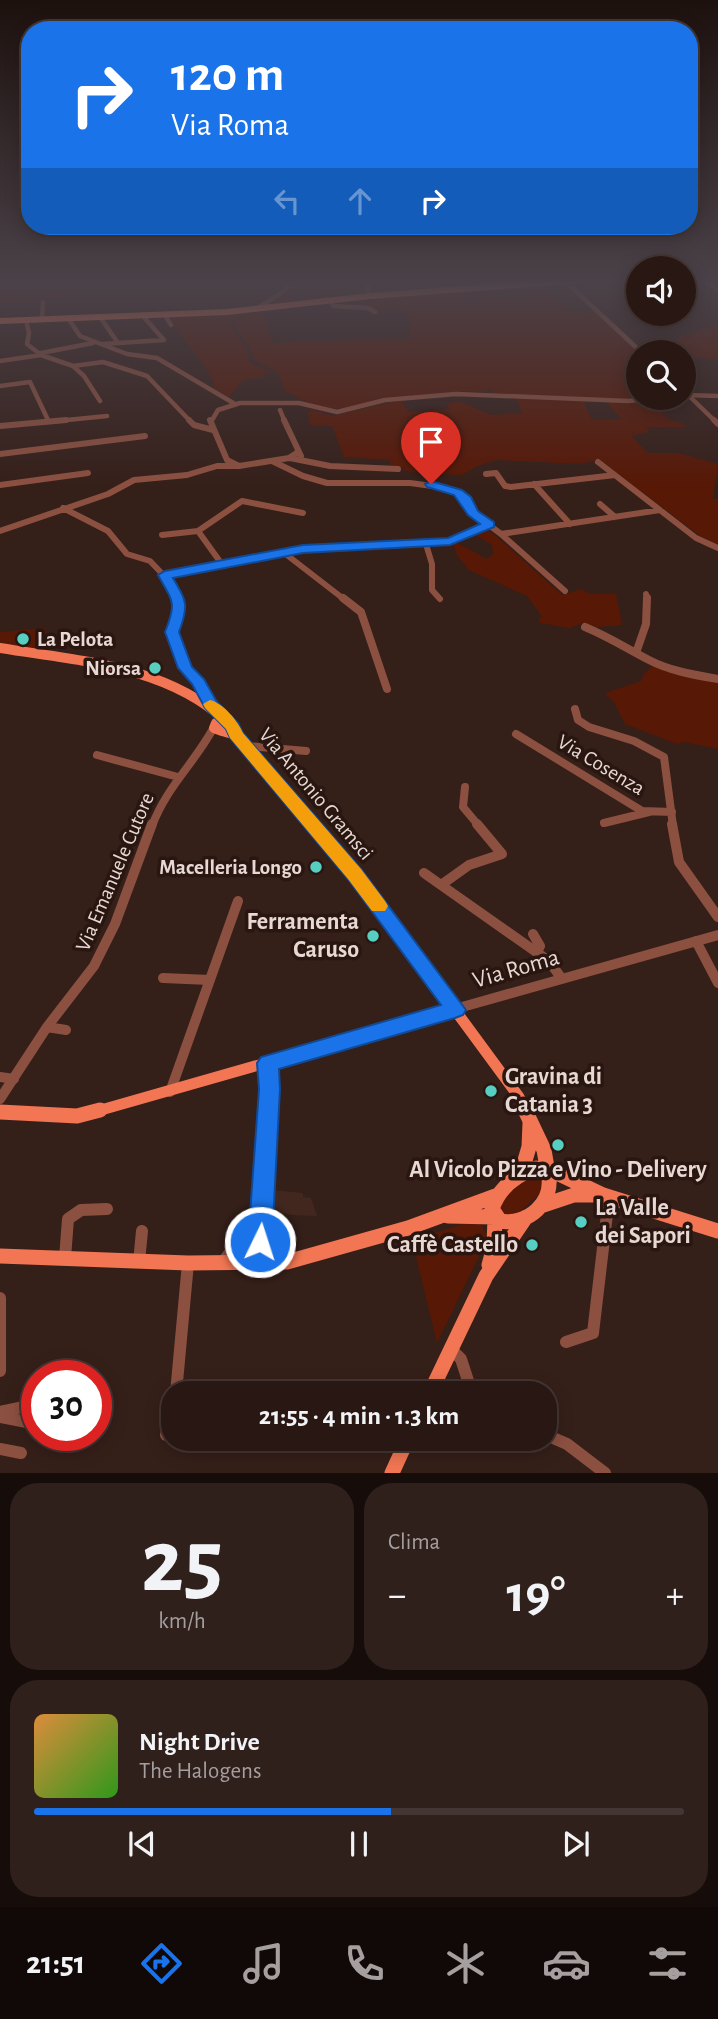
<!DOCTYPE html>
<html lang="it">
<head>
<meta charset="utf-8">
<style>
	:root { --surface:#281713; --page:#30201c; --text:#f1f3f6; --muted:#a59fa0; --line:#443633; --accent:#1a73e8 }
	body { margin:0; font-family:"Alegreya Sans",sans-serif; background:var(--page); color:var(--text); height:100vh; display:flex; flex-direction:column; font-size:26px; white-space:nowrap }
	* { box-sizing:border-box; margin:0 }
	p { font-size:23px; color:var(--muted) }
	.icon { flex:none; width:38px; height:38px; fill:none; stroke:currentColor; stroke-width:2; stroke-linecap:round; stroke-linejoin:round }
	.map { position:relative; height:1473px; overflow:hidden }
	.panel { display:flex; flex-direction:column; gap:10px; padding:10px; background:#160d0a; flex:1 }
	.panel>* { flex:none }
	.banner { position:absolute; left:21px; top:21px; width:677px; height:214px; border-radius:28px; box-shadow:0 4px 18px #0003,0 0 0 2px var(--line); background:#1a73e8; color:#fff; overflow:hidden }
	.controls { position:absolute; left:626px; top:256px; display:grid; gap:14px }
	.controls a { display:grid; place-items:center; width:70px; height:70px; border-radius:50%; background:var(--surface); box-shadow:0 4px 18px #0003,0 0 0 2px var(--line); font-size:35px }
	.speed { position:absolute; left:21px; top:1360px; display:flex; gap:14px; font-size:35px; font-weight:700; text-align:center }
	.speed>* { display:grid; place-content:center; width:91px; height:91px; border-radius:50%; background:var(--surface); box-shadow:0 4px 18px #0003,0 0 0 2px var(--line); line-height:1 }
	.speed .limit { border:10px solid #d22; background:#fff; color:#111 }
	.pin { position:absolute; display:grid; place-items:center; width:60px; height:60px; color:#fff; margin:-72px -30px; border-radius:50% 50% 50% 0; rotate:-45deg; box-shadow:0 0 7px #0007 }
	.pin .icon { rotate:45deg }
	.me { position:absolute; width:77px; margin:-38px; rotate:4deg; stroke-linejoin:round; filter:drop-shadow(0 0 5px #0008) }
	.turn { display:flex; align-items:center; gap:24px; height:147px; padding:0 35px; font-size:32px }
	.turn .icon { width:91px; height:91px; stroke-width:2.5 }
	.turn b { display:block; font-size:49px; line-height:60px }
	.lanes { display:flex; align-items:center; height:66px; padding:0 35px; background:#0003; justify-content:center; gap:35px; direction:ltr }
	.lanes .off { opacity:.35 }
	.big { font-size:52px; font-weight:700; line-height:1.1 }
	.panel .card { flex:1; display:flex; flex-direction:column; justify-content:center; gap:10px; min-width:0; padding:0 24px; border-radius:28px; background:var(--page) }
	.panel .dial { align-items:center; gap:0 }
	.dial b { font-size:91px; line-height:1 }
	.song { display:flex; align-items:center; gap:21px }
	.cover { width:84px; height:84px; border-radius:10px; background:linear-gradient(135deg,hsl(30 70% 55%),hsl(110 70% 35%)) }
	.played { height:7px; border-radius:4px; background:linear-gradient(90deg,var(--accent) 55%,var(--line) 55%) }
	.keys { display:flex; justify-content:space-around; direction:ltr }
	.heat { display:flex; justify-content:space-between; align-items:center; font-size:38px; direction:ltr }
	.panel .tiles { flex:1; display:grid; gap:10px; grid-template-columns:1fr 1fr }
	.card:last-child { grid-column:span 2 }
	.trip { position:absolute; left:161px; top:1381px; width:396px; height:70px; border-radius:28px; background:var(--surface); box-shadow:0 4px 18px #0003,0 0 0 2px var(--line); font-weight:700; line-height:70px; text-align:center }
	.tabs { display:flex; height:112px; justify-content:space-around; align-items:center; background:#100908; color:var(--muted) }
	.tabs .icon { width:49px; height:49px }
	.tabs .selected { color:var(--accent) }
	.tabs b { font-size:32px; color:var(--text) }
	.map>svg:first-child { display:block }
	.built { fill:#42271f }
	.green { fill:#571806 }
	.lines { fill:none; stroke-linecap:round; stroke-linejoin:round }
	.minor-far4 { stroke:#8c5040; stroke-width:4.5 }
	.minor-far3 { stroke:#8c5040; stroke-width:6 }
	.minor-far2 { stroke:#8c5040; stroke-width:8 }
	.minor-far1 { stroke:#8c5040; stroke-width:10 }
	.minor { stroke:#8c5040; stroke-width:12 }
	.major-far3 { stroke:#f27654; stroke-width:6 }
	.major-far2 { stroke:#f27654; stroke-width:10 }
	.major-far1 { stroke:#f27654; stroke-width:11 }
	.major { stroke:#f27654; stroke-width:15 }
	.route { fill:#1a73e8; stroke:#114b97; stroke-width:2 }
	.slow { fill:#f59e0b }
	.poi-dot { fill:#57cec2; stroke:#2a1610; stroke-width:2.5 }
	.labels { text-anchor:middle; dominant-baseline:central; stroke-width:7; stroke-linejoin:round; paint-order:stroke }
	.poi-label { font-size:21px; font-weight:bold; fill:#e7d8d4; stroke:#2a1610; text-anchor:end }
	.street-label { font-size:21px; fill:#e7d8d4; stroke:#2a1610 }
	.near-poi-label { font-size:24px; font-weight:bold; fill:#e7d8d4; stroke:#2a1610; text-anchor:end }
	.near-street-label { font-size:24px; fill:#e7d8d4; stroke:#2a1610 }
</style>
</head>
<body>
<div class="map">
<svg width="718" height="1473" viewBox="0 0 718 1473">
	<rect width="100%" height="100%" fill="#351f19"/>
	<!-- built -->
	<path class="built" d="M271 1190 303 1193V1197L311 1198 317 1216 292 1215 267 1210Z"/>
	<!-- green -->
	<path class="green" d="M293 280H340L343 297 323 299 313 289 290 291 298 302 268 305Z
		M78 283 75 297 0 304V290Z
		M537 285C556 298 570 314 595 312L639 352V397H665L627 400 492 393 491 389H488V392L470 391 373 399 374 402C333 412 320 411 284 390L278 372 254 360 250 348 233 324 252 311 263 309 272 343 411 338 408 322 413 320 397 310 378 313 355 298 487 288 498 299 522 296 506 287Z
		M248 312 229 324 247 350 250 363 273 373H266L261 378 243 380 229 397 214 388C217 374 177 336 169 315Z
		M709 327H718V359L684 357V352H648L644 348 674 347 679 337 709 329Z
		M515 395 582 398 592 420 621 419 608 404 612 401 651 402 667 419 684 424 685 427H647L648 432 631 436 648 453H678L718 464 713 499H718V545L700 536 600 460 579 464 497 460 477 466 462 475 409 472 404 470V467L391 466 390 460 344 457 332 426 310 425 308 413 312 410 333 416 401 400 408 412 449 409 447 404 459 401 492 415 522 413Z
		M487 528 562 595 582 589 589 594H616L622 625 598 627 583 623 570 628 540 623 539 618H543L527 596 469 570 457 555 453 544 458 543 487 559 493 554 492 545 475 535Z
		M46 628 47 650 0 645V632Z
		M654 664 718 681V749L685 742 677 744 625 724 614 702 605 693 641 681 644 674Z
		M530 1175 540 1176 544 1190 517 1214 504 1215 499 1209 501 1200Z
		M466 1223H480L487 1234V1240L437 1343 412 1240Z"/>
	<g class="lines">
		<!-- minor-far4 -->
		<path class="minor-far4" d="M365 280 370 296
			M564 280 641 352
			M706 280 718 290
			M332 300 333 306 368 308 375 312
			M258 308 284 291 291 280
			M164 314 171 325
			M100 317 118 343
			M68 318 80 336 127 354 157 358 235 404
			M26 320 29 333 27 344 41 355 73 366 103 362 147 376 191 422
			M42 320 43 302
			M103 344 164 340 142 315
			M41 353 93 343
			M0 361 41 355
			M73 366 84 376 100 401
			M0 386 30 382 48 420
			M684 391 716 422
			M686 395 718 396
			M280 410 285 422
			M47 422 107 416
			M211 422 218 410 240 403H299L337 412 385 400 456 394 628 401 670 397"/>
		<!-- minor-far3 -->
		<path class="minor-far3" d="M189 420 194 425 213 430
			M210 420 227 460 239 466
			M284 420 301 456
			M714 420 718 424
			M0 426 66 420
			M0 454 145 436
			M290 458 330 466 398 469
			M272 461 303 476 327 483H410L447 488 463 496 473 513 501 534 660 510
			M598 462 696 538 718 548
			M486 474 496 473 505 486 511 487 615 475
			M534 484 570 524
			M0 485 88 473
			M600 504 615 517
			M63 508 108 531 127 554 150 561 170 582 179 600
			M0 531 108 494 134 480 187 475 217 466H239L289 458 298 452
			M501 534 565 591
			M162 535 198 531
			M425 541 432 564V590L440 599
			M283 552 345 600
			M221 563 198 531 242 501 303 513
			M165 575 303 549 451 542 489 525
			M646 594 647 600"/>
		<!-- minor-far2 -->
		<path class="minor-far2" d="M178 598C183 612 170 626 174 641 181 665 201 682 210 704
			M343 598 361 612 387 689
			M585 627C609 637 626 648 649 660 670 671 695 675 718 679
			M636 653 646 624 647 598
			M575 709 578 720 589 727 634 741 664 757 673 826
			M516 734 642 811 672 812
			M247 746 306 751
			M97 755 178 777
			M465 787 463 807 479 826
			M604 823 649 812
			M152 826C167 786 194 764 214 727"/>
		<!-- minor-far1 -->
		<path class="minor-far1" d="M477 824 502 854 469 865 441 885 549 961 562 979
			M672 824 679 862 718 917
			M424 873 441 885
			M533 934 540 946 537 952
			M696 941 718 983
			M163 978 210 980
			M455 1009 718 935
			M47 1027 66 1030
			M268 1063V1112
			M0 1077 14 1079
			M170 1092 238 901
			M0 1099 47 1027 94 966 115 924 152 824"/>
		<!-- minor -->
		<path class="minor" d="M65 1258 68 1219 81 1210 107 1209
			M139 1262 142 1231
			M223 1262 254 1220H261
			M258 1264 269 1110
			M0 1298V1371
			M566 1342 593 1333 609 1197
			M451 1349 461 1359 472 1393
			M176 1393 188 1263
			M0 1412 37 1404
			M0 1417 37 1424
			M544 1434 567 1444 605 1473
			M166 1435 168 1426 173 1422
			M0 1449 21 1453"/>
		<!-- major-far3 -->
		<path class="major-far3" d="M0 321 227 312 370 296 581 280"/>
		<!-- major-far2 -->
		<path class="major-far2" d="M0 648C78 661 165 665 226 721
			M226 721 230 727 222 731 214 728 216 723Z
			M230 724 236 735 314 826
			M222 731 236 735"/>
		<!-- major-far1 -->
		<path class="major-far1" d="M312 824 355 874 519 1097 526 1112
			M94 1112 455 1009"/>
		<!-- major -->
		<path class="major" d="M525 1110 544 1150 548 1173 559 1174 603 1195 718 1231
			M0 1112 77 1116 100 1110
			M536 1168 548 1173C555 1202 528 1226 500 1221L492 1209C499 1188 516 1175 536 1168Z
			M521 1174 529 1147 530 1123
			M541 1206 574 1195H598
			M448 1216 495 1217 494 1247 489 1265
			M0 1256 188 1263 287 1262 408 1228 498 1195
			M430 1393 486 1276 526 1217
			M392 1473 408 1438"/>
	</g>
	<!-- sky -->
	<linearGradient id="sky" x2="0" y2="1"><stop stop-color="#1d110e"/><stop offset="0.58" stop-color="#4b4249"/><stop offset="1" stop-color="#4b4249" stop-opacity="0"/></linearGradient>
	<rect width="718" height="486" fill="url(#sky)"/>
	<!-- route -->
	<path class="route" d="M431 481 462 490 471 497 478 511 494 522V527L450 545 303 553 173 578C187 602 189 605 179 632L192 667 204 679 217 702 238 723 243 733 361 869 466 1010 463 1015 455 1018 279 1069 280 1089 272 1242 268 1250 260 1253 251 1250 248 1242 259 1089 257 1063 261 1057 441 1005 348 879 230 738 226 729 205 708 192 684 178 668 165 632C177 602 173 602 158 575L165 571 303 545 448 538 480 524 468 515 454 495 427 487 425 484Z"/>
	<!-- slow -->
	<path class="slow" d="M210 700C223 703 238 721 243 733L361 869 385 901 388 906 385 911H372L348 879 230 738 226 729 205 708 203 704Z"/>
	<!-- markers -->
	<g class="poi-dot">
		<circle cx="23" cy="639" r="7"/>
		<circle cx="155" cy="668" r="7"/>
		<circle cx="316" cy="867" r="7"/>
		<circle cx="373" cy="936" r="7"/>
		<circle cx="491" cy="1091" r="7"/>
		<circle cx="558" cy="1145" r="7"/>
		<circle cx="581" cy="1222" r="7"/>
		<circle cx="532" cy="1245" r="7"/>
	</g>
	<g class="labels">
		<!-- poi labels -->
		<g class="poi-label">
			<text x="37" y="639" text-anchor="start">La Pelota</text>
			<text x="141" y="668">Niorsa</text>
			<text x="302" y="867">Macelleria Longo</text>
		</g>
		<!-- street labels -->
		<g class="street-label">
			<text transform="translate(601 765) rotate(31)">Via Cosenza</text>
			<text transform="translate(316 794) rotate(50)">Via Antonio Gramsci</text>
			<text transform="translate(115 872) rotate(-67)">Via Emanuele Cutore</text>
		</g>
		<!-- near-poi labels -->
		<g class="near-poi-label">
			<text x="359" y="922">Ferramenta<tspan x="359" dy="28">Caruso</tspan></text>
			<text x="505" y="1077" text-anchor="start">Gravina di<tspan x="505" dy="28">Catania 3</tspan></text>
			<text x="558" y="1170" text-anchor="middle">Al Vicolo Pizza e Vino - Delivery</text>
			<text x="595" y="1208" text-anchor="start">La Valle<tspan x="595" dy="28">dei Sapori</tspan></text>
			<text x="518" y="1245">Caffè Castello</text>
		</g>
		<!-- near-street labels -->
		<g class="near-street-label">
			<text transform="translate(516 969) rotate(-16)">Via Roma</text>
		</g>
	</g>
</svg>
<div class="controls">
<a><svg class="icon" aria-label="sound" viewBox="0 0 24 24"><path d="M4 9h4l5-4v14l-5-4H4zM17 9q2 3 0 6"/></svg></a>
<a><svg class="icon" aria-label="search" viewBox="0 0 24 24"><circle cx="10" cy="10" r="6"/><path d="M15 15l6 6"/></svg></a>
</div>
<div class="speed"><div class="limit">30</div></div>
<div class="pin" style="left:431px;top:484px;background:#d93025"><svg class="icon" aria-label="arrive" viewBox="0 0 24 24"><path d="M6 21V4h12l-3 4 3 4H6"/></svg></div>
<svg class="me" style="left:260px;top:1242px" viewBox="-20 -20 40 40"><circle r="17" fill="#1a73e8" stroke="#fff" stroke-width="3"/><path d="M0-11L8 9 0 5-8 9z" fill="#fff"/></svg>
<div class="trip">21:55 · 4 min · 1.3 km</div>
<div class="banner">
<div class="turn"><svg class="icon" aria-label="right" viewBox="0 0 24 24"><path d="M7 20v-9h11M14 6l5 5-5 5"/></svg><div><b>120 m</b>Via Roma</div></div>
<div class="lanes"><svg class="icon off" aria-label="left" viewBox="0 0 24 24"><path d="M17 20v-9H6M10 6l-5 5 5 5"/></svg><svg class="icon off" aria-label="ahead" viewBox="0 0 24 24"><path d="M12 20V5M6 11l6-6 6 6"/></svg><svg class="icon" aria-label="right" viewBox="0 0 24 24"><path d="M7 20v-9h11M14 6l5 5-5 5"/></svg></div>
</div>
</div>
<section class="panel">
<div class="tiles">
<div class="card dial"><b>25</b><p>km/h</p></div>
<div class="card"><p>Clima</p>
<div class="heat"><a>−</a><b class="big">19°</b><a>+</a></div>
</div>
<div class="card">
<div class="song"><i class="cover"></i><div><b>Night Drive</b><p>The Halogens</p></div></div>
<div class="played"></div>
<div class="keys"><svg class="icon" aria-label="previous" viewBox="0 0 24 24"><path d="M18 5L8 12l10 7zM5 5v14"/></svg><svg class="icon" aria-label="pause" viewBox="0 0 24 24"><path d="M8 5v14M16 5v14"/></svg><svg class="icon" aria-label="next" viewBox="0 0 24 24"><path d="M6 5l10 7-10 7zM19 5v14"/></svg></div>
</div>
</div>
</section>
<nav class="tabs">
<b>21:51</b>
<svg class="icon selected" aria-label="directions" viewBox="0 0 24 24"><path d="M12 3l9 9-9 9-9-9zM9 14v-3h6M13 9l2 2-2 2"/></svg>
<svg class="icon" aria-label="music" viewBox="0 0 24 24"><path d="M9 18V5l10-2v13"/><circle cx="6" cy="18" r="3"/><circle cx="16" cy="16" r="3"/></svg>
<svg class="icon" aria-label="phone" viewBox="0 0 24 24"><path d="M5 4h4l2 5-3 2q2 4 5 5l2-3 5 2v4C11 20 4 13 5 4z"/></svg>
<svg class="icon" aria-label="climate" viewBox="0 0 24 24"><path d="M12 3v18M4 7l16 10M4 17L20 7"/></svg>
<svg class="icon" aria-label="car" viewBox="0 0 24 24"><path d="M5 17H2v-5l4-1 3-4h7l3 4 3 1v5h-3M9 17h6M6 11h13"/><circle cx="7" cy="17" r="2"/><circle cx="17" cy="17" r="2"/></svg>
<svg class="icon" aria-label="filters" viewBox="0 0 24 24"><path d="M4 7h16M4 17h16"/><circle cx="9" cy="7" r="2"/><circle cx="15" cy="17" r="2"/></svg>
</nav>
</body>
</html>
